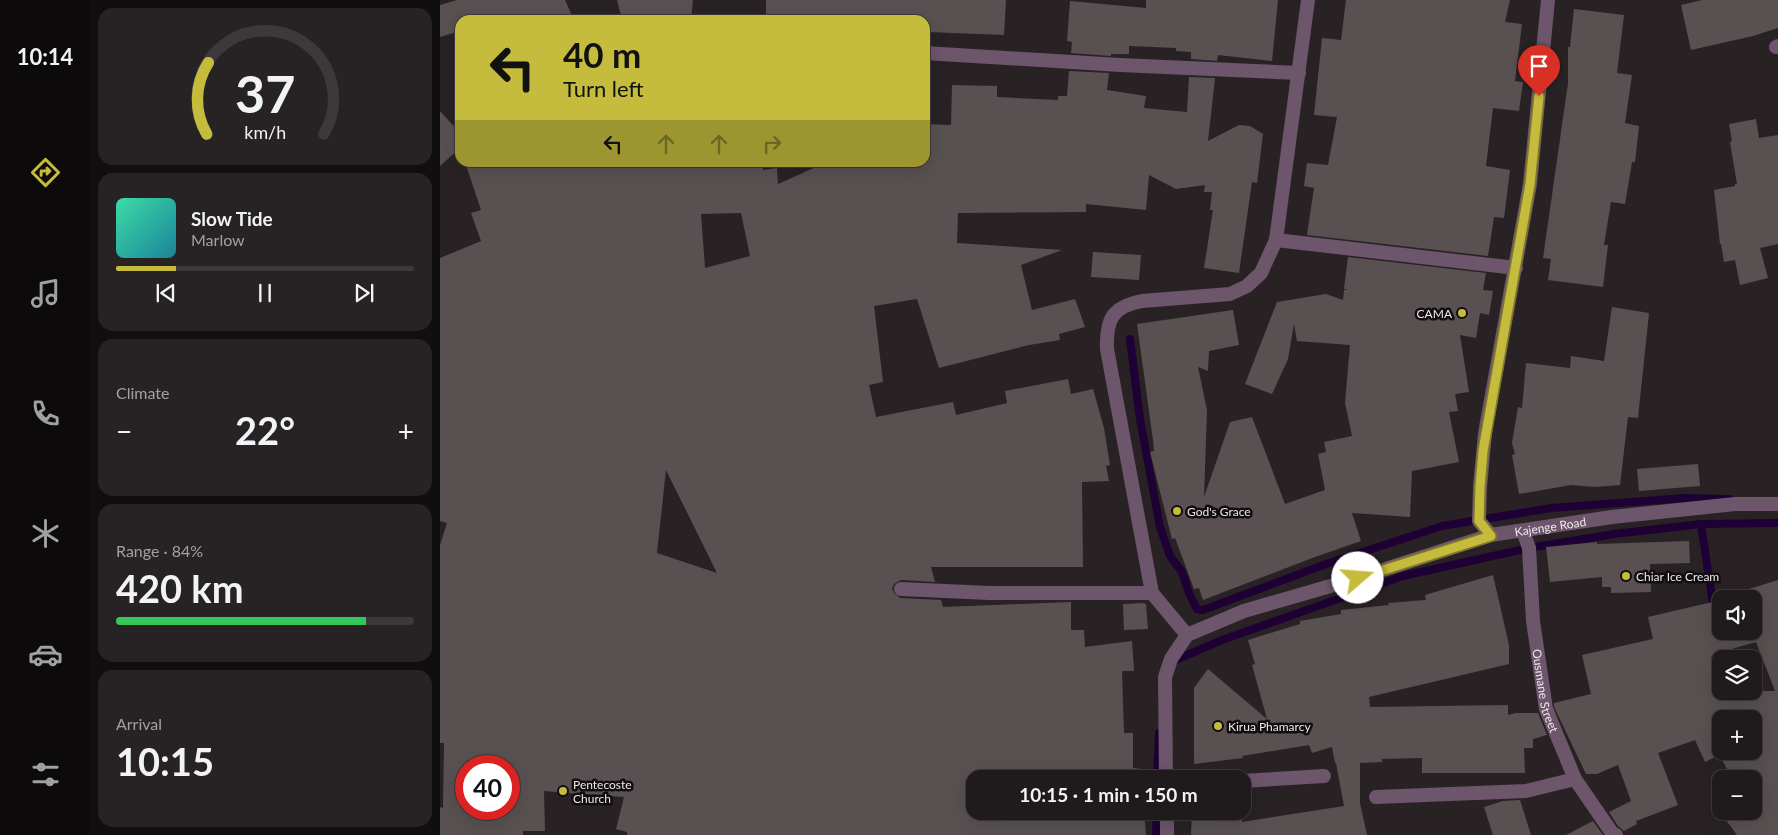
<!DOCTYPE html>
<html lang="en">
<head>
<meta charset="utf-8">
<style>
	:root { --surface:#1f1a1c; --page:#272325; --text:#f1f3f6; --muted:#a1a1a3; --line:#3c383b; --accent:#c5bc3d }
	body { margin:0; font-family:Lato,sans-serif; background:var(--page); color:var(--text); height:100vh; display:flex; flex-direction:column; font-size:19px; white-space:nowrap }
	* { box-sizing:border-box; margin:0 }
	p { font-size:16px; color:var(--muted) }
	.icon { flex:none; width:28px; height:28px; fill:none; stroke:currentColor; stroke-width:2; stroke-linecap:round; stroke-linejoin:round }
	.map { position:relative; flex:1; overflow:hidden }
	.panel { display:flex; flex-direction:column; gap:8px; padding:8px; background:#110e0f; width:350px }
	.panel>* { flex:none }
	.hud { position:absolute; left:15px; top:15px; width:475px; height:152px; border-radius:15px; box-shadow:0 5px 20px #0002,0 0 0 1px var(--line); background:#c5bc3d; color:#111; overflow:hidden }
	.buttons { position:absolute; left:1272px; top:590px; display:grid; gap:10px }
	.buttons a { display:grid; place-items:center; width:50px; height:50px; border-radius:10px; background:var(--surface); box-shadow:0 5px 20px #0002,0 0 0 1px var(--line); font-size:25px }
	.speed { position:absolute; left:15px; top:755px; display:flex; gap:10px; font-size:25px; font-weight:700; text-align:center }
	.speed>* { display:grid; place-content:center; width:65px; height:65px; border-radius:50%; background:var(--surface); box-shadow:0 5px 20px #0002,0 0 0 1px var(--line); line-height:1 }
	.speed .limit { border:8px solid #d22; background:#fff; color:#111 }
	.pin { position:absolute; display:grid; place-items:center; width:42px; height:42px; color:#fff; margin:-51px -21px; border-radius:50% 50% 50% 0; rotate:-45deg; box-shadow:0 0 5px #0007 }
	.pin .icon { rotate:45deg }
	.me { position:absolute; width:55px; margin:-28px; rotate:72deg; stroke-linejoin:round; filter:drop-shadow(0 0 4px #0008) }
	.turn { display:flex; align-items:center; gap:18px; height:105px; padding:0 25px; font-size:22px }
	.turn .icon { width:65px; height:65px; stroke-width:2.5 }
	.turn b { display:block; font-size:35px; line-height:42px }
	.lanes { display:flex; align-items:center; height:48px; padding:0 25px; background:#0003; justify-content:center; gap:25px; direction:ltr }
	.lanes .off { opacity:.35 }
	.big { font-size:38px; font-weight:700; line-height:1.1 }
	.panel .tile { flex:1; display:flex; flex-direction:column; justify-content:center; gap:8px; min-width:0; padding:0 18px; border-radius:15px; background:var(--page) }
	.panel .dial { align-items:center; gap:0 }
	.dial svg { height:130px; overflow:visible; fill:none; stroke:var(--line); stroke-width:7; stroke-linecap:round; text-anchor:middle }
	.dial text { fill:var(--text); stroke:none }
	.song { display:flex; align-items:center; gap:15px }
	.cover { width:60px; height:60px; border-radius:8px; background:linear-gradient(135deg,hsl(160 70% 55%),hsl(190 70% 35%)) }
	.played { height:5px; border-radius:2px; background:linear-gradient(90deg,var(--accent) 20%,var(--line) 20%) }
	.keys { display:flex; justify-content:space-around; direction:ltr }
	.heat { display:flex; justify-content:space-between; align-items:center; font-size:28px; direction:ltr }
	.charge { height:8px; border-radius:4px; background:linear-gradient(90deg,#34c759 84%,var(--line) 0) }
	.trip { position:absolute; left:526px; top:770px; width:285px; height:50px; border-radius:15px; background:var(--surface); box-shadow:0 5px 20px #0002,0 0 0 1px var(--line); font-weight:700; line-height:50px; text-align:center }
	main { display:flex; flex:1; min-height:0 }
	.tabs { display:flex; flex-direction:column; width:90px; justify-content:space-around; align-items:center; background:#0c0a0b; color:var(--muted) }
	.tabs .icon { width:35px; height:35px }
	.tabs .on { color:var(--accent) }
	.tabs b { font-size:22px; color:var(--text) }
	.map>svg:first-child { display:block }
	.lines { fill:none; stroke-linecap:round; stroke-linejoin:round }
	.stream { stroke:#1e0034; stroke-width:8 }
	.building { fill:#595151; fill-rule:evenodd }
	.minor { stroke:#6d556b; stroke-width:14 }
	.tertiary { stroke:#6d556b; stroke-width:14 }
	.route-casing { stroke:#807a28; stroke-width:12 }
	.route { stroke:#c5bc3d; stroke-width:9 }
	.poi-dot { fill:#c5bc3d; stroke:#100d0e; stroke-width:2 }
	.labels { text-anchor:middle; dominant-baseline:central; stroke-width:5; stroke-linejoin:round; paint-order:stroke }
	.poi-label { font-size:12px; fill:#ede8ea; stroke:#100d0e; text-anchor:start }
	.street-label { font-size:12px; fill:#ede8ea; stroke:#100d0e }
</style>
</head>
<body>
<main>
<nav class="tabs">
<b>10:14</b>
<svg class="icon on" aria-label="directions" viewBox="0 0 24 24"><path d="M12 3l9 9-9 9-9-9zM9 14v-3h6M13 9l2 2-2 2"/></svg>
<svg class="icon" aria-label="music" viewBox="0 0 24 24"><path d="M9 18V5l10-2v13"/><circle cx="6" cy="18" r="3"/><circle cx="16" cy="16" r="3"/></svg>
<svg class="icon" aria-label="phone" viewBox="0 0 24 24"><path d="M5 4h4l2 5-3 2q2 4 5 5l2-3 5 2v4C11 20 4 13 5 4z"/></svg>
<svg class="icon" aria-label="climate" viewBox="0 0 24 24"><path d="M12 3v18M4 7l16 10M4 17L20 7"/></svg>
<svg class="icon" aria-label="car" viewBox="0 0 24 24"><path d="M5 17H2v-5l4-1 3-4h7l3 4 3 1v5h-3M9 17h6M6 11h13"/><circle cx="7" cy="17" r="2"/><circle cx="17" cy="17" r="2"/></svg>
<svg class="icon" aria-label="filters" viewBox="0 0 24 24"><path d="M4 7h16M4 17h16"/><circle cx="9" cy="7" r="2"/><circle cx="15" cy="17" r="2"/></svg>
</nav>
<section class="panel">
<div class="tile dial"><svg viewBox="0 0 100 80">
<path d="M14 69A42 42 0 1 1 86 69"/>
<path d="M14 69A42 42 0 0 1 15 25" stroke="#c5bc3d"/>
<text x="50" y="56" font-size="32" font-weight="700">37</text>
<text x="50" y="72" font-size="11">km/h</text>
</svg></div>
<div class="tile">
<div class="song"><i class="cover"></i><div><b>Slow Tide</b><p>Marlow</p></div></div>
<div class="played"></div>
<div class="keys"><svg class="icon" aria-label="previous" viewBox="0 0 24 24"><path d="M18 5L8 12l10 7zM5 5v14"/></svg><svg class="icon" aria-label="pause" viewBox="0 0 24 24"><path d="M8 5v14M16 5v14"/></svg><svg class="icon" aria-label="next" viewBox="0 0 24 24"><path d="M6 5l10 7-10 7zM19 5v14"/></svg></div>
</div>
<div class="tile"><p>Climate</p>
<div class="heat"><a>−</a><b class="big">22°</b><a>+</a></div>
</div>
<div class="tile"><p>Range · 84%</p><b class="big">420 km</b><div class="charge"></div></div>
<div class="tile"><p>Arrival</p><b class="big">10:15</b></div>
</section>
<div class="map">
<svg width="1338" height="835" viewBox="0 0 1338 835">
	<rect width="100%" height="100%" fill="#292225"/>
	<g class="lines">
		<!-- stream -->
		<path class="stream" d="M690 339 700 419 720 527 730 556 742 572 749 593 757 609 763 610 886 564 1002 526 1111 508 1245 498 1290 499
			M1274 611 1261 524 1338 523
			M1282 642 1289 659
			M731 662 782 640 963 576 1089 548 1174 534 1261 524
			M717 779 719 733
			M716 835 717 811"/>
	</g>
	<!-- building -->
	<path class="building" d="M17 0H125L134 20H20V31L0 37V5Z
		M177 0H253L251 20H182Z
		M326 0H566L564 35 487 32V20L326 18Z
		M706 0H838L832 61 778 55 777 61 751 59V52L736 51V48L689 46V54H671V56L631 53 632 42 627 41 630 1 706 8Z
		M906 0H1070L1065 22 1082 24 1075 81 1083 82 1079 111 1053 108 1046 166 1070 170 1064 218 1054 217 1048 256 867 235 874 188 864 186 867 163 888 165 897 117 874 115 882 38 901 40Z
		M1262 0H1338V28L1313 36 1251 50 1241 5Z
		M1134 9 1184 15 1177 73 1192 75 1185 123 1199 126 1195 162H1192L1185 204 1171 202 1164 245H1168L1163 287 1108 280 1111 259 1103 258 1128 83V47H1130Z
		M629 71 669 73 667 90 706 96 704 108 747 112 749 77 775 78 768 141 799 125 810 126 823 134 817 183 812 182 799 273 764 268 773 210H770L772 192H764L765 185 736 189 709 175 706 210 646 204V212L518 213 517 243 622 250 581 265 592 310 635 299 645 327 619 334 620 340 589 345 499 368 477 299 434 306 443 382 429 385 436 417 513 402 516 415 567 403 565 391 628 379 631 394 653 389 664 428 670 465 666 466 669 481 642 482 643 567H491L495 582 461 580 454 584 452 589 454 593 460 598 501 600 503 607 631 602V630H644L645 647 692 641 694 671H682L684 733H693V768L702 769 701 779H535V811H704L706 835H187V832L176 829 184 797 104 791 105 831H83V835H0V807L3 808 4 743H0V545L7 523 0 521V258L41 241 31 213 41 210 25 162H323V170L337 168 338 184 387 162H485V124L511 125 512 85 557 86V97L618 100V96H627ZM301 213 310 256 265 268 261 214ZM226 470 277 573 217 553ZM26 766H69V809H26Z
		M0 111 20 133V148L0 166Z
		M1316 119 1319 138 1338 135V244L1320 248 1328 278 1300 285 1295 260 1284 262 1281 244H1280L1274 190 1295 186V184H1297L1290 142 1292 141 1289 124Z
		M653 252 701 255 699 280 651 277Z
		M908 257 1046 273 1043 290 1053 291 1049 315 1040 313 1036 338 1020 335 1029 392 1015 394 1018 411 1009 412 1019 462 972 471 970 517 912 513 921 541 875 557 763 600 759 588 754 589 735 538 732 539 710 452 714 451 713 440 697 324 793 310 799 345 769 351 768 371 758 367 767 410 764 497 790 422 812 417 845 504 885 490 878 454 886 452 884 442 912 436 905 403 910 345 857 341 854 324 848 359 832 394 805 384 837 302 886 294 903 300 904 290H908L904 289Z
		M1172 307 1209 313 1198 418 1188 417 1180 485 1155 487 1131 485 1079 494 1072 455 1075 454 1072 443 1078 407 1082 408 1086 363 1130 368 1131 356 1164 361Z
		M1258 464 1260 486 1199 491 1197 469Z
		M1249 541 1250 563 1210 564 1211 592 1171 593V587H1162V577L1110 582 1106 547 1157 542V544Z
		M1053 575 1069 645V664L929 697 930 707 1068 705V715L1076 713H1098L1107 735 1093 739V748H1084L1085 773H982V758L942 759V762L920 763V803L927 835H751L752 811H802V822L904 806 896 763H895L892 747 872 753 869 745 802 756 803 758 754 764V688L768 669 827 719 812 665 815 664 808 640 860 624V621L901 614V610L949 605 948 603 986 600 985 595Z
		M1338 580V835H1297L1277 808 1281 805V811H1314V781L1317 779H1293L1279 755 1265 762 1255 740 1218 753 1238 805 1196 821 1197 824 1184 831 1178 826 1169 812 1191 801 1178 765 1157 774H1146L1114 707V703L1151 694 1142 655 1213 639 1208 617 1281 600V631H1314V599H1284L1283 597ZM1316 642 1335 691H1281V652ZM1281 719H1314V751H1281Z
		M702 603 706 604 708 629 684 630 683 604Z
		M1080 800 1091 835H1053L1044 807 1063 801Z
		M1153 821 1163 835H1126Z"/>
	<g class="lines">
		<!-- minor -->
		<g class="minor">
			<path d="M1336 47 1338 46"/>
			<path d="M485 53 680 65 859 73"/>
			<path d="M836 240 1076 268"/>
			<path id="s1" d="M1083 531 1089 548 1093 621 1106 709 1135 779 1172 833 1176 835"/>
			<path d="M1051 535 1039 521 1040 487 1045 433 1090 184 1108 0"/>
			<path d="M461 589 549 593H712"/>
			<path d="M747 635 712 593 667 349C666 319 672 307 702 301L790 294 807 286 821 273 836 240 868 0"/>
			<path d="M802 781 884 776"/>
			<path d="M936 797 1086 791 1135 779"/>
		</g>
		<!-- tertiary -->
		<g class="tertiary">
			<path id="s2" d="M726 779 725 677 731 659 747 635 804 611 918 578 1051 535 1172 517 1295 504H1338"/>
			<path d="M727 811V835"/>
		</g>
	</g>
	<g class="lines">
		<defs>
			<path id="route" d="M918 578 1051 536 1039 521 1040 487 1043 451 1090 184 1099 96"/>
		</defs>
		<!-- route casing -->
		<use href="#route" class="route-casing"/>
		<!-- route -->
		<use href="#route" class="route"/>
	</g>
	<!-- markers -->
	<g class="poi-dot">
		<circle cx="1022" cy="313" r="5"/>
		<circle cx="737" cy="511" r="5"/>
		<circle cx="1186" cy="576" r="5"/>
		<circle cx="778" cy="726" r="5"/>
		<circle cx="123" cy="791" r="5"/>
	</g>
	<g class="labels">
		<!-- poi labels -->
		<g class="poi-label">
			<text x="1012" y="313" text-anchor="end">CAMA</text>
			<text x="747" y="511">God's Grace</text>
			<text x="1196" y="576">Chiar Ice Cream</text>
			<text x="788" y="726">Kirua Phamarcy</text>
			<text x="133" y="784">Pentecoste<tspan x="133" dy="14">Church</tspan></text>
		</g>
		<!-- street labels -->
		<g class="street-label">
			<text stroke="none"><textPath href="#s2" startOffset="530">Kajenge Road</textPath></text>
			<text stroke="none"><textPath href="#s1" startOffset="162">Ousmane Street</textPath></text>
		</g>
	</g>
</svg>
<div class="buttons">
<a><svg class="icon" aria-label="sound" viewBox="0 0 24 24"><path d="M4 9h4l5-4v14l-5-4H4zM17 9q2 3 0 6"/></svg></a>
<a><svg class="icon" aria-label="layers" viewBox="0 0 24 24"><path d="M12 4l9 5-9 5-9-5zM3 14l9 5 9-5"/></svg></a>
<a>+</a>
<a>−</a>
</div>
<div class="speed"><div class="limit">40</div></div>
<div class="pin" style="left:1099px;top:96px;background:#d93025"><svg class="icon" aria-label="arrive" viewBox="0 0 24 24"><path d="M6 21V4h12l-3 4 3 4H6"/></svg></div>
<svg class="me" style="left:918px;top:578px" viewBox="-20 -20 40 40"><circle r="19" fill="#fff"/><path d="M0-13L10 11 0 6-10 11z" fill="#c5bc3d"/></svg>
<div class="trip">10:15 · 1 min · 150 m</div>
<div class="hud">
<div class="turn"><svg class="icon" aria-label="left" viewBox="0 0 24 24"><path d="M17 20v-9H6M10 6l-5 5 5 5"/></svg><div><b>40 m</b>Turn left</div></div>
<div class="lanes"><svg class="icon" aria-label="left" viewBox="0 0 24 24"><path d="M17 20v-9H6M10 6l-5 5 5 5"/></svg><svg class="icon off" aria-label="ahead" viewBox="0 0 24 24"><path d="M12 20V5M6 11l6-6 6 6"/></svg><svg class="icon off" aria-label="ahead" viewBox="0 0 24 24"><path d="M12 20V5M6 11l6-6 6 6"/></svg><svg class="icon off" aria-label="right" viewBox="0 0 24 24"><path d="M7 20v-9h11M14 6l5 5-5 5"/></svg></div>
</div>
</div>
</main>
</body>
</html>
